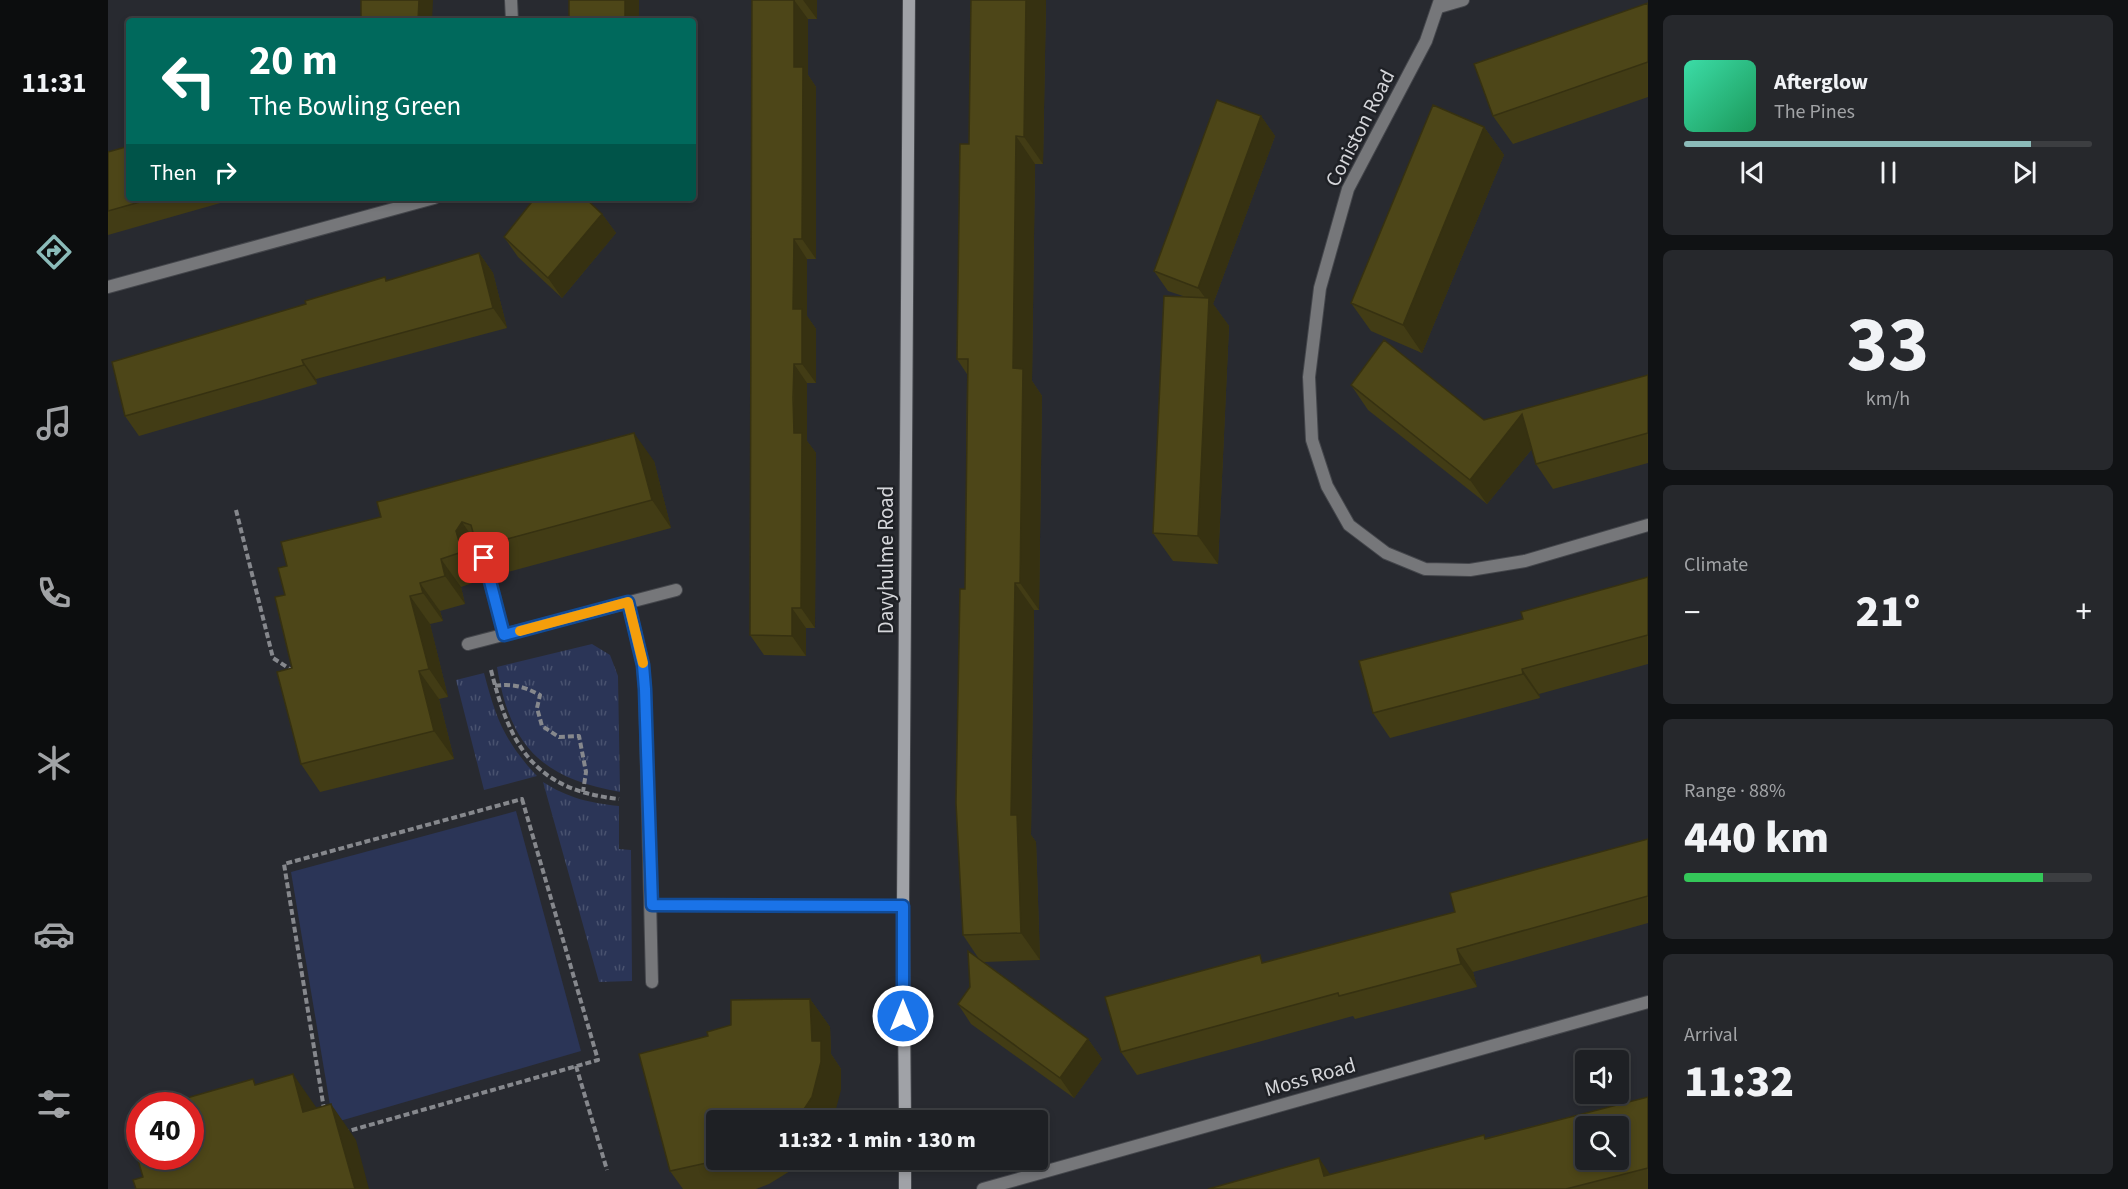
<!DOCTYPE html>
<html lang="en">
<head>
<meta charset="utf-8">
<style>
	:root { --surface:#1e2024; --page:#26282c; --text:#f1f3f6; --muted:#a1a3a6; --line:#3c3e41; --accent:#8bbbb9 }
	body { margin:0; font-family:"Source Sans 3",sans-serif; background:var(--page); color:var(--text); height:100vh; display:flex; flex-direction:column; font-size:22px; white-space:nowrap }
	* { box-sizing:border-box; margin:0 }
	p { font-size:20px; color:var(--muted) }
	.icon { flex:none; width:33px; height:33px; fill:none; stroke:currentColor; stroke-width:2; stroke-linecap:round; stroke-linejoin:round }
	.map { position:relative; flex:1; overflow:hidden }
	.side { display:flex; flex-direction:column; gap:15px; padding:15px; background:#101214; width:480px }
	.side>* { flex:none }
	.top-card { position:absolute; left:18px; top:18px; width:570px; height:183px; border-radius:6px; box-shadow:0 3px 9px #0003,0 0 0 2px var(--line); background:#00695c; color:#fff; overflow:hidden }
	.tools { position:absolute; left:1467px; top:1050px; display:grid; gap:12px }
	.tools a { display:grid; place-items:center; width:54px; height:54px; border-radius:6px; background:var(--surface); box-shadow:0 3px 9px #0003,0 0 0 2px var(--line); font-size:30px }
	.speed { position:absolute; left:18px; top:1092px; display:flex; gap:12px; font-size:30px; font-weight:700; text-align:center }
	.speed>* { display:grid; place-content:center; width:78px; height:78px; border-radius:50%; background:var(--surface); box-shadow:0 3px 9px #0003,0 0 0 2px var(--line); line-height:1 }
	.speed .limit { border:9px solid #d22; background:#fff; color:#111 }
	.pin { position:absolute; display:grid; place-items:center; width:51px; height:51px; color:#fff; margin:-26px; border-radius:12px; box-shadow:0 3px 9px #0006 }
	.me { position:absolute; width:66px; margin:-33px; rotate:0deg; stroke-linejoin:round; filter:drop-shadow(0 0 4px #0008) }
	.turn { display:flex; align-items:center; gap:21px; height:126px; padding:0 24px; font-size:27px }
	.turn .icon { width:78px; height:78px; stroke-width:2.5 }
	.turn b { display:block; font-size:42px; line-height:51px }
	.then { display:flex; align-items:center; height:57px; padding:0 24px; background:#0003; gap:12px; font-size:22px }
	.big { font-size:45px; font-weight:800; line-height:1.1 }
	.side .tile { flex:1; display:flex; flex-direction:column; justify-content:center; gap:9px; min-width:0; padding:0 21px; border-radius:9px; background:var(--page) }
	.side .dial { align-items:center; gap:0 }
	.dial b { font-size:78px; line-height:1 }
	.song { display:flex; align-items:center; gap:18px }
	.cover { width:72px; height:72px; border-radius:9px; background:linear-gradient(135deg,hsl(160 70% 55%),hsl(150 70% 35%)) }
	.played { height:6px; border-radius:3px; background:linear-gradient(90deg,var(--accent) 85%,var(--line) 85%) }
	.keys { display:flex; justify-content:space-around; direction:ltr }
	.heat { display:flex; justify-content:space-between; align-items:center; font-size:33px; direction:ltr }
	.charge { height:9px; border-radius:4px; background:linear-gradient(90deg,#34c759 88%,var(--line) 0) }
	.trip { position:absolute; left:598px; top:1110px; width:342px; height:60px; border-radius:6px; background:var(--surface); box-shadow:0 3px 9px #0003,0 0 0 2px var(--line); font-weight:800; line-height:60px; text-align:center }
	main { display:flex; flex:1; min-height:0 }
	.dock { display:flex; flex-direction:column; width:108px; justify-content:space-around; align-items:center; background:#0c0d0e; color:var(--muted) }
	.dock .icon { width:42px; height:42px }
	.dock .on { color:var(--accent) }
	.dock b { font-size:27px; color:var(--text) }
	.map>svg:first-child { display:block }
	.grass { fill:#2b3557 }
	.park { fill:url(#park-tufts) }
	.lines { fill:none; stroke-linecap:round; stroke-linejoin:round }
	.street-casing { stroke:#44464b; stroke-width:14 }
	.secondary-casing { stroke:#44464b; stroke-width:14 }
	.path { stroke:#86888d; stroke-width:4; stroke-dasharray:6 3; stroke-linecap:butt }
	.street { stroke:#76777a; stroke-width:12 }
	.secondary { stroke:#a0a2a7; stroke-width:12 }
	.wall { fill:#423c15 }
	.shaded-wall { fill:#363111 }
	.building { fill:#4d4618; stroke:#363111; stroke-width:1.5; fill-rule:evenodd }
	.route-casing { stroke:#114b97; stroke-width:15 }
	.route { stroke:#1a73e8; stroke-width:10 }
	.slow { stroke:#f59e0b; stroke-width:10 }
	.labels { text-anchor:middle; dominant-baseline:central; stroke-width:5; stroke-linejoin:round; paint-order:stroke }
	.street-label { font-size:21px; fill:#d5d6da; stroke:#1f2126 }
</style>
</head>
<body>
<main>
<nav class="dock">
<b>11:31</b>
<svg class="icon on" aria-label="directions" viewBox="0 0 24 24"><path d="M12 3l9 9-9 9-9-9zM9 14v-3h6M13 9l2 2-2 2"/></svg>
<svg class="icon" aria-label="music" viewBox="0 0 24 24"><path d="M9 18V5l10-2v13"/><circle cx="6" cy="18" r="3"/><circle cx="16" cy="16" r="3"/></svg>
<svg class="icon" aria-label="phone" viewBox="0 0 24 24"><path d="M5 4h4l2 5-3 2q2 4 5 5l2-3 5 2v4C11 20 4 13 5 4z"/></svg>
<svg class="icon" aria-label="climate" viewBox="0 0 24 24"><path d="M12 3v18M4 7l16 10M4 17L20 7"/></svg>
<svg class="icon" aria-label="car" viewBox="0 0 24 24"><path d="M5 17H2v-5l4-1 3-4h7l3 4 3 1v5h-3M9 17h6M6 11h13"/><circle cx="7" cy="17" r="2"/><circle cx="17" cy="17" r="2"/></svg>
<svg class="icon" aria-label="filters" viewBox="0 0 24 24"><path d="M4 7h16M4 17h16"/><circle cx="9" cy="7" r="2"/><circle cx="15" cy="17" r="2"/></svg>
</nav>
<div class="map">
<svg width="1540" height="1189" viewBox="0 0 1540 1189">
	<defs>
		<pattern id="park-tufts" width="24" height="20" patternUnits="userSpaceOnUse" patternTransform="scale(1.5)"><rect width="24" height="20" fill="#2b3557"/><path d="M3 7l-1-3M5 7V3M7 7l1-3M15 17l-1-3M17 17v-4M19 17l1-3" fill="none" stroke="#49526f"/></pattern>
	</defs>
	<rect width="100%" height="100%" fill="#282a30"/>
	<!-- grass -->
	<path class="grass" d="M408 811 473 1051 225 1123 183 872Z"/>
	<!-- park -->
	<path class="park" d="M484 644 502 655 510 676 512 792C433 778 402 746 389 667Z
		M376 673C388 719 397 742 429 776L376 790 348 680Z
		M435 782C460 798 482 803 511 806V849L523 850 524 981 491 982Z"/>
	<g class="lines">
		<defs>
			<path id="street" d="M403 0 404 21
				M1332 0 1318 41 1240 189 1212 288 1201 377 1204 440 1219 486 1241 525 1278 553 1317 569 1362 570 1417 561 1540 525
				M1331 7 1355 0
				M0 287 326 198
				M376 558 396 635
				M520 602 535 665 537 689 544 982
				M360 644 568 590
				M544 905 795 906
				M875 1189 1540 1002"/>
			<path id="secondary" d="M797 1120 795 906 801 0
				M797 1160V1189"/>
		</defs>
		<!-- street casing -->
		<use href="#street" class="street-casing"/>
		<!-- secondary casing -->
		<use href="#secondary" class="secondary-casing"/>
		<!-- path -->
		<path class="path" d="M128 510 165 658 185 671
			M383 670C402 746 426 790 511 799
			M387 686C404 683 417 687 432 695L429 708 434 726 451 737 471 736 478 772 475 792
			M414 799 490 1060 223 1136 216 1109 176 864Z
			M468 1066 499 1170"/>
		<!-- street -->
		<use href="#street" class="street"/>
		<!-- secondary -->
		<use href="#secondary" class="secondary"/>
	</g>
	<!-- wall -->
	<path class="wall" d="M644 0H709V19H700V75L708 87V259H699V316L708 329V383H699V441L708 453 707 628H698V656L656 655 642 635Z
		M863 0H938L935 164H927L924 381 934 396 931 610H926L923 835 928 842 932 960 876 962 980 1039 994 1059 966 1098 863 1024 850 1004 862 987 871 959 855 935 857 589 859 374 849 359 861 144Z
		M1540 3V97L1405 144 1385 116Z
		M1153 116 1167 136 1105 304 1121 326 1110 564 1065 561 1045 533 1075 296 1060 291 1046 271Z
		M1376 127 1396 155 1314 353 1263 331 1243 303Z
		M0 152 21 198H130L0 235Z
		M494 214 508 233 454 298 410 257 396 237Z
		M371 253 385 273 399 328 208 379 209 384 31 436 17 416 198 304 277 277 279 281Z
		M1540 375V463L1445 489 1428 464 1424 449 1379 504 1260 410 1243 385 1376 420Z
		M546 461 563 528 389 575 372 552 368 559 373 580 353 587 357 604 332 611 335 621 322 624 340 697 331 699 346 759 212 792 193 764 177 595 170 568Z
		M1540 577V664L1431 694 1432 698 1282 738 1265 713 1415 619Z
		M1540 839V923L1365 972 1369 987 1247 1019 1245 1016 1029 1075 1013 1052 1157 962 1347 912Z
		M702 999 722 1027 723 1054 733 1069V1090L609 1120V1160H700L661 1184 648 1189H575L562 1171 600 1036 623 1025Z
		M1540 1097V1189H1100L1222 1175 1378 1138Z"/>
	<!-- shaded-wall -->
	<path class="shaded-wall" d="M311 0H325L324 21H310Z
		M517 0H531V21H517Z
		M686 0 700 19V75L708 87V259L694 239 686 67Z
		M695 0H709V19Z
		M918 0H938L935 164 916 137Z
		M1153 116 1167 136 1105 304 1121 326 1110 564 1090 536 1101 303 1090 288Z
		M1376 127 1396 155 1314 353 1295 325Z
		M908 136 927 164 924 381 934 396 931 610 912 583 905 368Z
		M494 214 508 233 454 298 440 278Z
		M686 239 699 259V316L708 329V383L694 364 685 309Z
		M371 253 385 273 399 328 385 308Z
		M194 360 208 379 209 384 196 365Z
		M686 364 699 383V441L708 453 707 628 693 608 686 433Z
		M1414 414 1432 439 1379 504 1362 480Z
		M526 433 546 461 563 528 544 500Z
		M354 522 371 547H369L372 552 368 559 373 580 354 552 348 531Z
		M333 559 353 587 357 604 337 576Z
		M312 583 332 611 335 621 315 593Z
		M907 583 926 610 923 835 928 842 932 960 913 933 903 815Z
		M302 596 322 624 340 697 321 669Z
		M684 608 698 628V656L684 636Z
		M1414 669 1431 694 1432 698 1415 674Z
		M311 671 331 699 346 759 326 731Z
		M1349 949 1365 972 1369 987 1353 964Z
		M702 999 722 1027 723 1054 733 1069V1090L725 1120H689L704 1041Z
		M980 1039 994 1059 966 1098 952 1078Z
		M185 1074 210 1110 195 1112Z
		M223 1104 248 1140 261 1189H247Z
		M1211 1158 1226 1180 1216 1176Z"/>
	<!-- building -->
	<path class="building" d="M253 0H311L310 21H253Z
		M461 0H517V21H461Z
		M644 0H686V67H695L694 239H686L685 309H694V364H686L685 398 686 433H694L693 608H684V636L642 635Z
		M863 0H918L916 137 908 136 905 368 915 369 912 583H907L903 815H909L913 933 855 935 848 803 852 589H857L860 359H849L852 144H861Z
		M1540 3V62L1385 116 1366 64Z
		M1109 100 1153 116 1090 288 1046 271Z
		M1325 105 1376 127 1295 325 1243 303Z
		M21 146V198H46L0 211V152Z
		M427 198H477L494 214 440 278 396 237Z
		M371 253 385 308 194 360 196 365 17 416 4 362 198 304 197 301 277 277 278 281Z
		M1056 296 1101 298 1090 536 1045 533Z
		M1276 340 1376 420 1540 375V433L1428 464 1414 414 1362 480 1243 385Z
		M526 433 544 500 369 547 363 525 354 522 348 531 354 552 333 559 337 576 312 583 315 593 302 596 321 669 311 671 326 731 193 764 169 672 184 668 167 597 177 595 170 568 179 566 173 542 273 517 269 502Z
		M1540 577V635L1414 669 1415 674 1265 713 1251 661 1415 619 1413 612Z
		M1540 839V896L1349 949 1353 964 1231 996 1230 993 1013 1052 997 997 1152 955 1154 963 1347 912 1342 893Z
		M860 951 980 1039 952 1078 850 1004 862 987Z
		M702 999 704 1041H713V1062L704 1097 689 1120H609V1160H632L609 1166 607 1161 562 1171 531 1054 600 1036 599 1032 623 1025V1000Z
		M185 1074 195 1112 223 1104 247 1189H28L25 1180 35 1177 24 1140 32 1138V1156H82V1106H51L145 1079 147 1085Z
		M1540 1097V1168L1458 1189H1100L1211 1158 1216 1176 1376 1135 1377 1139ZM1478 1126H1510V1160H1478Z"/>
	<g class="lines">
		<defs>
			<path id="route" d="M376 558 396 635 520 602 535 665 537 689 544 905 795 906V1016"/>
		</defs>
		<!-- route casing -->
		<use href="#route" class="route-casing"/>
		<!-- route -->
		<use href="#route" class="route"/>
		<!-- slow -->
		<path class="slow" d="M412 631 520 602 535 663"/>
	</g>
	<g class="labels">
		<!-- street labels -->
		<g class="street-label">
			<text transform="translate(1252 128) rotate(-63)">Coniston Road</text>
			<text transform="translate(778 560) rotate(-90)">Davyhulme Road</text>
			<text transform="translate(1202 1077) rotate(-16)">Moss Road</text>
		</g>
	</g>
</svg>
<div class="tools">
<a><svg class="icon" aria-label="sound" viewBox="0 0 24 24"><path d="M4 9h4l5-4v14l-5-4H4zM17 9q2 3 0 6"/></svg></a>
<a><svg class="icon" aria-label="search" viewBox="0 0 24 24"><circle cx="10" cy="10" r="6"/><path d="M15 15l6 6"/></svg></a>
</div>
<div class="speed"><div class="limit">40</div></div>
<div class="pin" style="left:376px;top:558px;background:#d93025"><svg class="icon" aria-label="arrive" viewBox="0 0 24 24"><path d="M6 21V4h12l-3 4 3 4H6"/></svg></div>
<svg class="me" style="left:795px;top:1016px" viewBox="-20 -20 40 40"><circle r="17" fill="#1a73e8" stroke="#fff" stroke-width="3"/><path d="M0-11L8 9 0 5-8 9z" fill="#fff"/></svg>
<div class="trip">11:32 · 1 min · 130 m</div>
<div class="top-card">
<div class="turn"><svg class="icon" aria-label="left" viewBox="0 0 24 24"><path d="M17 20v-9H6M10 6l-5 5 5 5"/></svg><div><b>20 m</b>The Bowling Green</div></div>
<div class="then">Then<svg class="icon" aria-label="right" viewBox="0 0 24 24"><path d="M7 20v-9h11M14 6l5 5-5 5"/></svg></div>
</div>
</div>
<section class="side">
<div class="tile">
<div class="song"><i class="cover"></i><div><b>Afterglow</b><p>The Pines</p></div></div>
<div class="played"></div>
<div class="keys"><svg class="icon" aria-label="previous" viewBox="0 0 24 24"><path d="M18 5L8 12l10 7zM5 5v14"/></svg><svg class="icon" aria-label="pause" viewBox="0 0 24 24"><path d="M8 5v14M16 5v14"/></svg><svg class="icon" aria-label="next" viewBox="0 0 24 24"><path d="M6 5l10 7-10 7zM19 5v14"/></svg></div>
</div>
<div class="tile dial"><b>33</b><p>km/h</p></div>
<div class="tile"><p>Climate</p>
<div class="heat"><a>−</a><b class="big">21°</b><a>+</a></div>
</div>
<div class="tile"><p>Range · 88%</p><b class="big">440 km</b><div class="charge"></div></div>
<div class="tile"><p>Arrival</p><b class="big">11:32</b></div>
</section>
</main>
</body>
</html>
